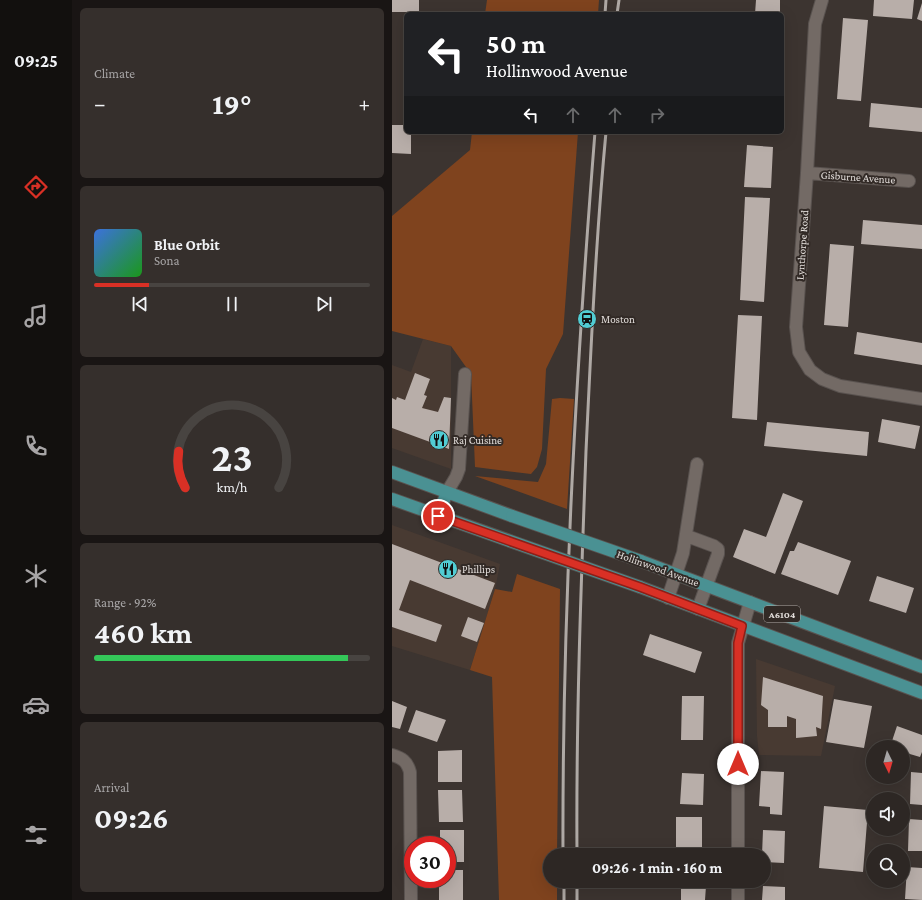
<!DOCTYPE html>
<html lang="en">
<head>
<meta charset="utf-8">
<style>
	:root { --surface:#2d2724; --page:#352f2c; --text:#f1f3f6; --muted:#a7a5a6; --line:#484441; --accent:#d93025 }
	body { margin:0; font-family:"Crimson Pro",serif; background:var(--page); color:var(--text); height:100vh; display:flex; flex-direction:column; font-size:15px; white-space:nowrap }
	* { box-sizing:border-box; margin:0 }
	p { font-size:13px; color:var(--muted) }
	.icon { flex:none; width:22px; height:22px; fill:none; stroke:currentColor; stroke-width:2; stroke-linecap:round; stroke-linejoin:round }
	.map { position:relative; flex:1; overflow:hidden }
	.sheet { display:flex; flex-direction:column; gap:8px; padding:8px; background:#191514; width:320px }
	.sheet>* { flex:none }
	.hud { position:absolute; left:12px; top:12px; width:380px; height:122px; border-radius:6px; box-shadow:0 4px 16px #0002,0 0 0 1px var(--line); background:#202124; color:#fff; overflow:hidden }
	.needle { width:26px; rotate:175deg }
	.fabs { position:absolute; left:474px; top:740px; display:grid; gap:8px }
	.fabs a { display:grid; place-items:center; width:44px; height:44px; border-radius:50%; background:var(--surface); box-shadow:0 4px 16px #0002,0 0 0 1px var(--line); font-size:20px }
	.speed { position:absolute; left:12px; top:836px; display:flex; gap:8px; font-size:20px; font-weight:700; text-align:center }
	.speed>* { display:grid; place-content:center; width:52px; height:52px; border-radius:50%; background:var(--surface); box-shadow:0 4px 16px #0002,0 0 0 1px var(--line); line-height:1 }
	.speed .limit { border:6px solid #d22; background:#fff; color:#111 }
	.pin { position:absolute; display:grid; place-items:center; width:34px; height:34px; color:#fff; margin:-17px; border:2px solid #fff; border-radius:50%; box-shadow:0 1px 4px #0007 }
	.me { position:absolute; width:44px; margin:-22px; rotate:0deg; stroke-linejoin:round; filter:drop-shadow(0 0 3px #0008) }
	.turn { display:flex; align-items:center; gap:14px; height:84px; padding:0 16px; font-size:18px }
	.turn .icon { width:52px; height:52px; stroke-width:2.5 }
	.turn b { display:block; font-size:28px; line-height:34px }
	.lanes { display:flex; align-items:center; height:38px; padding:0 16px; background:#0003; justify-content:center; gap:20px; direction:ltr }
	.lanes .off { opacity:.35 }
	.big { font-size:30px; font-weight:700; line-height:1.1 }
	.sheet .card { flex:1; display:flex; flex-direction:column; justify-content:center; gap:6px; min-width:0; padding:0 14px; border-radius:6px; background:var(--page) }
	.sheet .dial { align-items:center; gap:0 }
	.dial svg { height:104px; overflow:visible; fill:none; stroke:var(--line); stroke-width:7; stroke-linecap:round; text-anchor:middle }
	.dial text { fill:var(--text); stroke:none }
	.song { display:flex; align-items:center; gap:12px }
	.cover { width:48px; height:48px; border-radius:6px; background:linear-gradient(135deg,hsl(220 70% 55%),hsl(120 70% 35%)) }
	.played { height:4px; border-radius:2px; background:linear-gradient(90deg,var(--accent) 20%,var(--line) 20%) }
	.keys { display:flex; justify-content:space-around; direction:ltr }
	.heat { display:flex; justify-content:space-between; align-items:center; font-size:22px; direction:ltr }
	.charge { height:6px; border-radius:3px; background:linear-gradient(90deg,#34c759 92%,var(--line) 0) }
	.trip { position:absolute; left:151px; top:848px; width:228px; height:40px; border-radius:20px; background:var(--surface); box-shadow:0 4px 16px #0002,0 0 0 1px var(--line); font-weight:700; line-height:40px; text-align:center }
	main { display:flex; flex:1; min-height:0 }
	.menu { display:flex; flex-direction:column; width:72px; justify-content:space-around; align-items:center; background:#12100e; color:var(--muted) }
	.menu .icon { width:28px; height:28px }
	.menu .on { color:var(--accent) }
	.menu b { font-size:18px; color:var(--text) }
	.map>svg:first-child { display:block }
	.built { fill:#483a32 }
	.green { fill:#7f431e }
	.building { fill:#b8aea9 }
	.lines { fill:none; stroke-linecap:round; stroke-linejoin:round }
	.minor-casing { stroke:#59524f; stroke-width:14 }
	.major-casing { stroke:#59524f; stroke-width:14 }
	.minor { stroke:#736a65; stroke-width:12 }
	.major { stroke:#4a9193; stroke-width:12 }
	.rail { stroke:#afa9a5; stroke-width:3 }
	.major-bridge-casing { stroke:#59524f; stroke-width:14; stroke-linecap:butt }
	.major-bridge { stroke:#4a9193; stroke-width:12 }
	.route-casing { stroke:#8d1f18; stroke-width:10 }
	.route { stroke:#d93025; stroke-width:7 }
	.labels { text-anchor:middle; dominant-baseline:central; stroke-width:4; stroke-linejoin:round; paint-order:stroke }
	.shield { fill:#322a26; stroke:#aea8a5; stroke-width:1 }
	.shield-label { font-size:10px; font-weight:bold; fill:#e3dedb }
	.street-label { font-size:11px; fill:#e3dedb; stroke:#322a26 }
	.poi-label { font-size:11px; fill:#e3dedb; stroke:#322a26; text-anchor:start }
</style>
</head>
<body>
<main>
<nav class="menu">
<b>09:25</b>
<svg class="icon on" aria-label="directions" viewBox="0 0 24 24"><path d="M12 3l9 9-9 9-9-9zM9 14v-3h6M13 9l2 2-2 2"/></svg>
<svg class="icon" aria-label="music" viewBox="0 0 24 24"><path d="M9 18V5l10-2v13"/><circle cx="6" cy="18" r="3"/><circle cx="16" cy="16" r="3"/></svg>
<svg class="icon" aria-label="phone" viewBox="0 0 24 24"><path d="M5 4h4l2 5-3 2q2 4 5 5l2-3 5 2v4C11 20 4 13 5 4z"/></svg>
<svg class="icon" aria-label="climate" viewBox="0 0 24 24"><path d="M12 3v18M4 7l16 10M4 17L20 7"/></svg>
<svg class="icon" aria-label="car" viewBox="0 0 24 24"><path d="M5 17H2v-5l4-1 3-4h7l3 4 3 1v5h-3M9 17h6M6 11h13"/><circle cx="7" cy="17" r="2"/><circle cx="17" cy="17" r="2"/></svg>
<svg class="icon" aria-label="filters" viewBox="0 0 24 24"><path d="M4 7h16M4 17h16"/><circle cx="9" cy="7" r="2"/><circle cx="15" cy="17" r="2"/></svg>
</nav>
<section class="sheet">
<div class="card"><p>Climate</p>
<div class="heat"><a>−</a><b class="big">19°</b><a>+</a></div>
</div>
<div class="card">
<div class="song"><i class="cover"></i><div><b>Blue Orbit</b><p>Sona</p></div></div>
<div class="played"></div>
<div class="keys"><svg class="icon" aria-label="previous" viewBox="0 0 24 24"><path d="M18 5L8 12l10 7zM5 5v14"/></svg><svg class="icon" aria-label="pause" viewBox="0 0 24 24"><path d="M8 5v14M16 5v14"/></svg><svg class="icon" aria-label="next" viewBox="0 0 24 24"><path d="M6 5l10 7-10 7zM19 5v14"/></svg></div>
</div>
<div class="card dial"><svg viewBox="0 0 100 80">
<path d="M14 69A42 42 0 1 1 86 69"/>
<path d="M14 69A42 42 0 0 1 9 41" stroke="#d93025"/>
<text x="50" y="56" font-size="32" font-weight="700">23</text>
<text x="50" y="72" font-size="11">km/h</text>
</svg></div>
<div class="card"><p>Range · 92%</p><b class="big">460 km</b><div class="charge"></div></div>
<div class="card"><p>Arrival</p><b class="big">09:26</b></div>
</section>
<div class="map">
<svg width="530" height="900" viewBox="0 0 530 900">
	<rect width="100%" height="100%" fill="#3c3430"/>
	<!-- built -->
	<path class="built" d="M31 339 59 346V469L0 448V365L19 372Z
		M0 525 108 564 103 589 78 670 0 646Z
		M364 659 443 686 429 756 367 755 365 736Z"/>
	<!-- green -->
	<path class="green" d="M95 0H207L206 14H93Z
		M80 132H186L171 334 154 369 150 449 145 467 139 474 83 467 79 374 59 346 0 331V216L78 150Z
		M168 398 182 399 175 509 83 476 146 482 154 464 160 399Z
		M125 574 168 589 165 855H158V881H165V900H107L100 677 78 670 103 589 120 592Z"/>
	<!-- building -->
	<path class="building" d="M0 0H27V12H0Z
		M364 0H388V14H363Z
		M482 0H522L520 19 481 16Z
		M530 3V21L525 19Z
		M451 18 476 20 469 101 445 99Z
		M479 103 530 108V132L477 127Z
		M0 125H14V132H19V154L0 153Z
		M359 132H384V135L359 134Z
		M355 145 381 147 379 188 352 187Z
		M353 197 378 198 372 302 348 300Z
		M471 220 530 225V249L469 244Z
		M438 244 462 246 456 327 432 325Z
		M346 315 370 316 365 420 340 418Z
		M465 332 530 343V365L462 354Z
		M23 373 38 379 32 395 35 396 30 408 46 412 52 397 59 398 57 449 0 428V398L4 400 5 397 13 400Z
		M490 419 528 426 523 449 486 442Z
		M375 422 477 432 475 456 372 446Z
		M391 493 411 501 383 574 341 557 352 529 374 537Z
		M406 542 459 561 446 595 389 574 398 551H402Z
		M0 544 103 583 93 609 18 580 7 610 50 625 44 642 0 627Z
		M485 576 522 588 514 613 477 601Z
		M76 617 92 623 85 642 69 636Z
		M258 634 310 652 303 673 251 655Z
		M371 677 431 696 429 729 424 727 425 736 404 738V719L395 716V727H376V710L369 705Z
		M290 696H312L311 740H289Z
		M442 699 480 706 472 748 434 742Z
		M0 701 15 707 8 729 0 727Z
		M24 710 54 720 45 742 16 732Z
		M505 726 530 735V752L528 757 511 752V747H498Z
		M70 750V782H46V751Z
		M369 771 392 772 390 815 378 814V807L367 806Z
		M519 772 530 773V805L518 804Z
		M290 773 312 774 311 805 288 804Z
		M46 790H70L71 822H47Z
		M432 806 476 810 471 872 427 868Z
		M284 817H310V855H284Z
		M517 819 530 820V851H516Z
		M48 830H72V862H55V845H48Z
		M371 830 393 831 392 863 372 862V855H370Z
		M515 867 530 868V900L513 899Z
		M55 870H71V900H47V879H55Z
		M289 885 314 886 313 900H289Z
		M371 886 393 887V900H370Z"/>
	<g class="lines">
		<defs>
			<path id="minor" d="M430 0 423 24 415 173 404 327 407 352 418 370 430 379 448 386 530 399
				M415 173 517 181
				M55 492 64 477 67 469 73 374
				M295 536 322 546 326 549V554L306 609
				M276 598 291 553 305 464
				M0 755C10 758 15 761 18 772L19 900
				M346 855V643L358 602
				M346 900V881"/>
			<path id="major" d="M0 472 120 516
				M0 499 118 541
				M46 516 55 492
				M249 561 530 667
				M248 587 530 693"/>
		</defs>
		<!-- minor casing -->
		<use href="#minor" class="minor-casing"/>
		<!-- major casing -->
		<use href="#major" class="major-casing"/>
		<!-- minor -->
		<use href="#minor" class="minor"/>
		<!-- major -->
		<use href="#major" class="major"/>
		<!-- rail -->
		<path class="rail" d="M213 14 214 0
			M225 14 227 0
			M171 855C170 614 184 372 203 132
			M185 855C184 720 189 586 194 451 199 345 204 238 214 132
			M172 881V900
			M185 881V900"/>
		<defs>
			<path id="major-bridge" d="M120 516 249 561
				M118 541 248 587"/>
		</defs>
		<!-- major-bridge casing -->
		<use href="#major-bridge" class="major-bridge-casing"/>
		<!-- major-bridge -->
		<use href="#major-bridge" class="major-bridge"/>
	</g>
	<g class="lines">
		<defs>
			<path id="route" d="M46 516 248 587 350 626 346 643V764"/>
		</defs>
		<!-- route casing -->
		<use href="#route" class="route-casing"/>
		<!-- route -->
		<use href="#route" class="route"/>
	</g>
	<!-- icons -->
	<defs>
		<symbol id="station-disc" viewBox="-11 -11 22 22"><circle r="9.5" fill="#51ccd3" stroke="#322a26"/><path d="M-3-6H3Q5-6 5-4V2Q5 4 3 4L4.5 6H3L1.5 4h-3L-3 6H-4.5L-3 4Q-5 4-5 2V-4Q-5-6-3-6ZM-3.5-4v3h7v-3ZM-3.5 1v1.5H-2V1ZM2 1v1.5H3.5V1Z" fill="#111"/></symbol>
		<symbol id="restaurant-disc" viewBox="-11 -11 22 22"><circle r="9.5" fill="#51ccd3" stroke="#322a26"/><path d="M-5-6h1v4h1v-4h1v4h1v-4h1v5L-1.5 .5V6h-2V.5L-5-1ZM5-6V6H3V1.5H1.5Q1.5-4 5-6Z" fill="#111"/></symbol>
	</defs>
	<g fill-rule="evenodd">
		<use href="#station-disc" x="184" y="308" width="22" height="22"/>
		<use href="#restaurant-disc" x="36" y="429" width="22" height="22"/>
		<use href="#restaurant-disc" x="45" y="558" width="22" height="22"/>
	</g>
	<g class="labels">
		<!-- shield labels -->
		<rect class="shield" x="372" y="606" width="36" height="16" rx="3"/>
		<g class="shield-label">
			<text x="390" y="614">A6104</text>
		</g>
		<!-- street labels -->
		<g class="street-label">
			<text transform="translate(466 177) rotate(4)">Gisburne Avenue</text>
			<text transform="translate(410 245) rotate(-86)">Lynthorpe Road</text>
			<text transform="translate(266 568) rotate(20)">Hollinwood Avenue</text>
		</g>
		<!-- poi labels -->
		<g class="poi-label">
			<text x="209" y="319">Moston</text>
			<text x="61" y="440">Raj Cuisine</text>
			<text x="70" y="569">Phillips</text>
		</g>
	</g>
</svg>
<div class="fabs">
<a><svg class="needle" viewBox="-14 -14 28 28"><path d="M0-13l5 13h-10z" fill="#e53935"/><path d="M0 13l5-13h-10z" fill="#a7a5a6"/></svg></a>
<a><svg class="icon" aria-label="sound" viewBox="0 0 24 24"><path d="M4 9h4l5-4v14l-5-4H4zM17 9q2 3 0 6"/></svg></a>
<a><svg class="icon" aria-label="search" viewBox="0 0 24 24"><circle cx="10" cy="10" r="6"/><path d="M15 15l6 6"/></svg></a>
</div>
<div class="speed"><div class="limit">30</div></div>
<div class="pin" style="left:46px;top:516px;background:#d93025"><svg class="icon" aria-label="arrive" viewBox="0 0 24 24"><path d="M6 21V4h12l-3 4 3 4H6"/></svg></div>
<svg class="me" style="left:346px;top:764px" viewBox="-20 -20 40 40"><circle r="19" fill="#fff"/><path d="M0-13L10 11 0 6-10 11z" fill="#d93025"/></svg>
<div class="trip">09:26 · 1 min · 160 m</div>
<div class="hud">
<div class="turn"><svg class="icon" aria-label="left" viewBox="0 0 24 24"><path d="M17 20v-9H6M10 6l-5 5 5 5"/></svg><div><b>50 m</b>Hollinwood Avenue</div></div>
<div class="lanes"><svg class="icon" aria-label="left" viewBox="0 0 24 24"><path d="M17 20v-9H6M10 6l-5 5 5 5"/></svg><svg class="icon off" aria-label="ahead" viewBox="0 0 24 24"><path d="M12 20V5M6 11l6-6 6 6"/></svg><svg class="icon off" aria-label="ahead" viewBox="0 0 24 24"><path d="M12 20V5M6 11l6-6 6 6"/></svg><svg class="icon off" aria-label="right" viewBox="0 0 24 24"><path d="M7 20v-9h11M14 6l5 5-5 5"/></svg></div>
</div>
</div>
</main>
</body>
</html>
